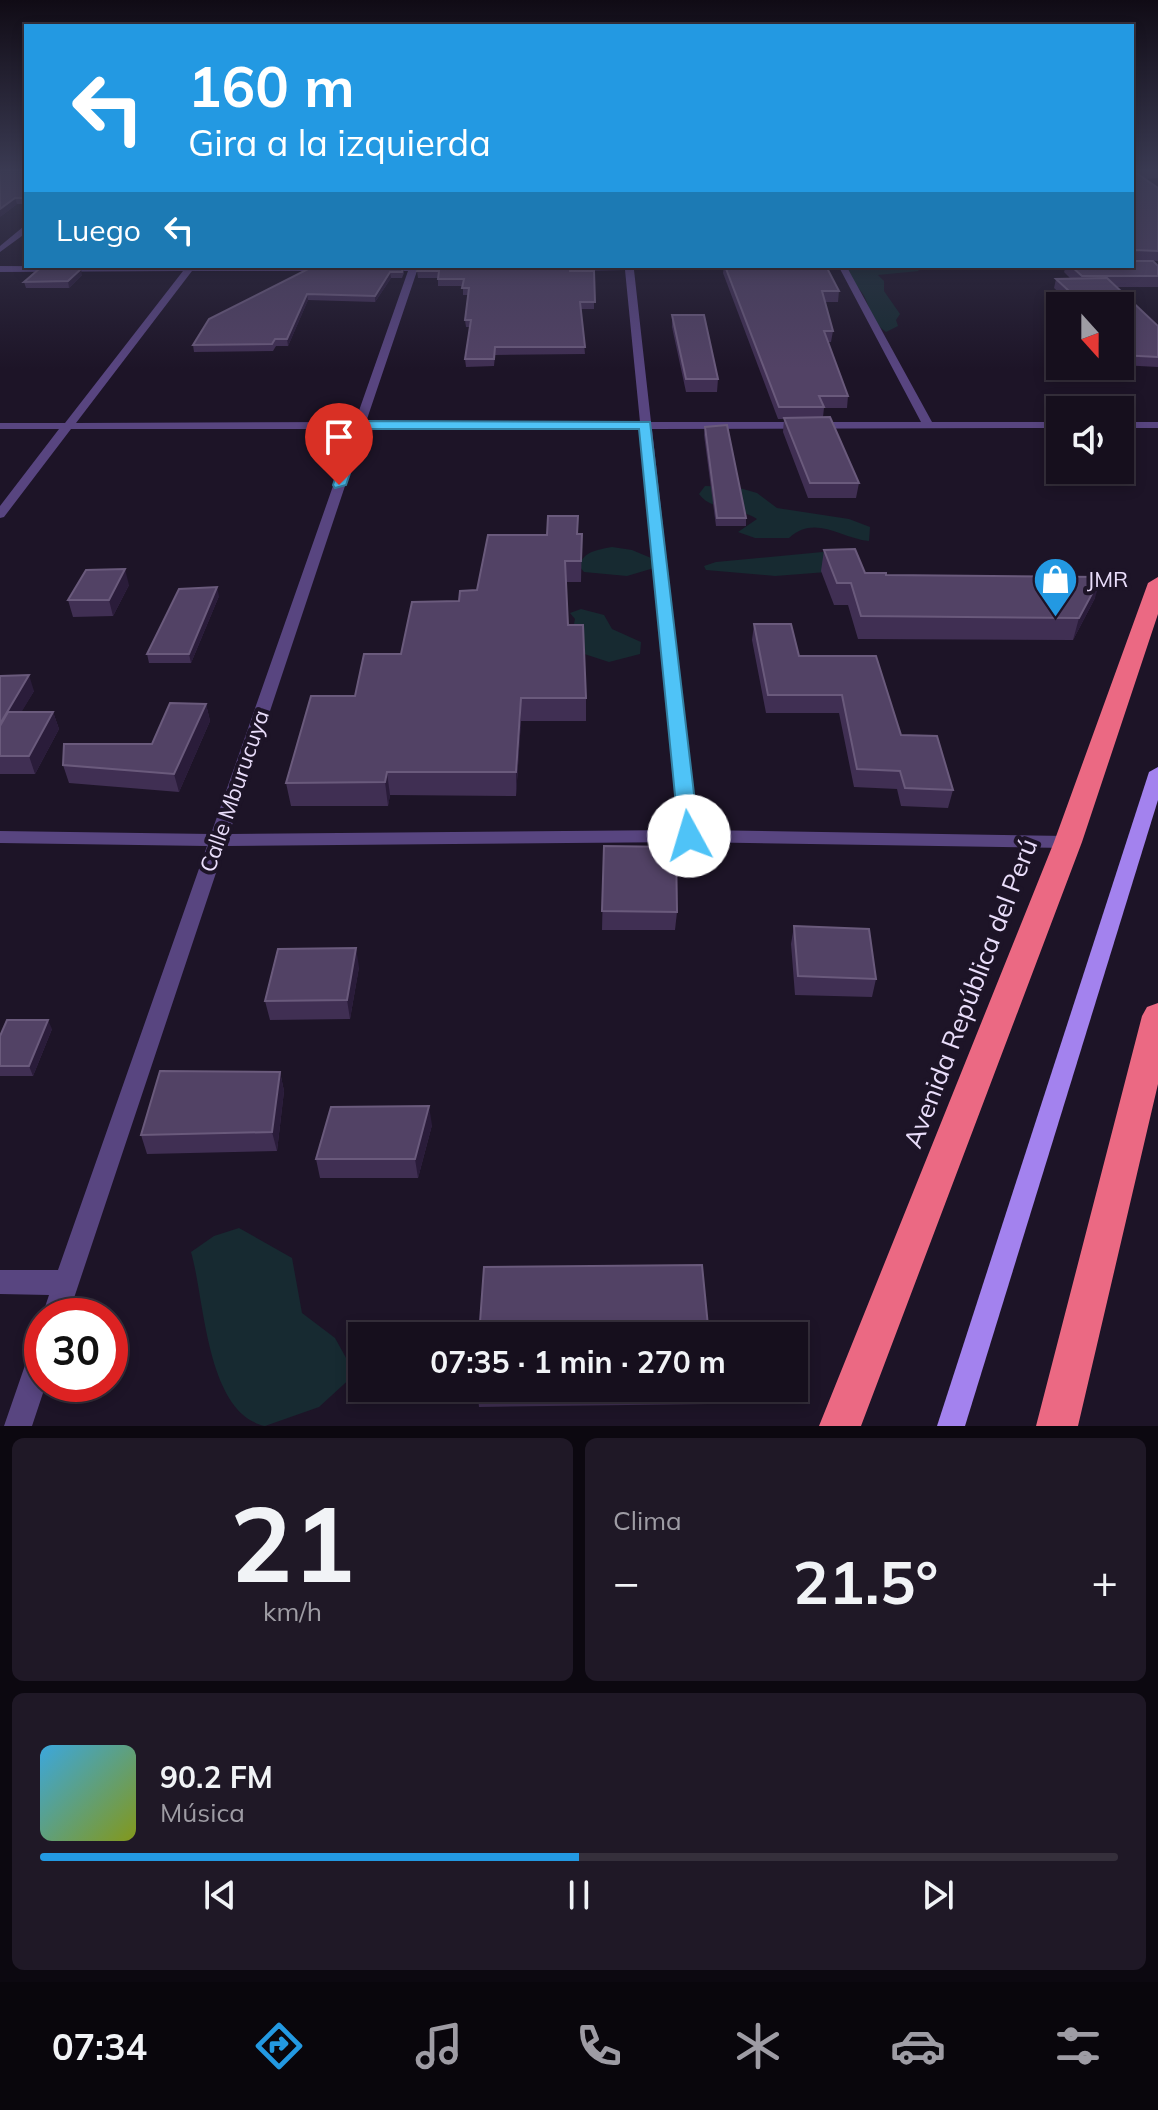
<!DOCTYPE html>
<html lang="es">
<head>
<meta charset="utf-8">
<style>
	:root { --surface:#160f1d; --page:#1f1826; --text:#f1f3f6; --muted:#9e9ca4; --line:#352f3b; --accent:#2399e2 }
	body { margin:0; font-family:Mulish,sans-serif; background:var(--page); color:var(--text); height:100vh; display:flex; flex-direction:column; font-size:30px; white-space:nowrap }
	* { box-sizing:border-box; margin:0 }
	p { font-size:26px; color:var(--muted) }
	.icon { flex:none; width:44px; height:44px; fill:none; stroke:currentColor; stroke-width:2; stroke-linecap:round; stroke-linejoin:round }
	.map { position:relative; height:1426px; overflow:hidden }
	.drawer { display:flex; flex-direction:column; gap:12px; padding:12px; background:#0c0810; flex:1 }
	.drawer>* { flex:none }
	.top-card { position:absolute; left:24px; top:24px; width:1110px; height:244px; border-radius:0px; box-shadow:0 4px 12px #0003,0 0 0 2px var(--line); background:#2399e2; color:#fff; overflow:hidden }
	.needle { width:52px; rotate:159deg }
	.tools { position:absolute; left:1046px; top:292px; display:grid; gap:16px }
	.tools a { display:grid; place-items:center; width:88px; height:88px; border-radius:0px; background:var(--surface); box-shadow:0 4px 12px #0003,0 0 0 2px var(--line); font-size:40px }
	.speed { position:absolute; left:24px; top:1298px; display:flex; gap:16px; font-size:40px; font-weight:700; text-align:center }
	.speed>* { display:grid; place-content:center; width:104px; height:104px; border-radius:50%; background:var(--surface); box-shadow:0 4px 12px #0003,0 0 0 2px var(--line); line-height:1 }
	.speed .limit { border:12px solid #d22; background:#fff; color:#111 }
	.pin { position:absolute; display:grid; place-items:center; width:68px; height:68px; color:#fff; margin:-82px -34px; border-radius:50% 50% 50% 0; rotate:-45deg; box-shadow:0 0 8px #0007 }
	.pin .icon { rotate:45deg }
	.me { position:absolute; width:88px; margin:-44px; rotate:354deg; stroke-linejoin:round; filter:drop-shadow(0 0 6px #0008) }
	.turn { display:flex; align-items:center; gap:28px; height:168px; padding:0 32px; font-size:36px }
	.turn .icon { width:104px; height:104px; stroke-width:2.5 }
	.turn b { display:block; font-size:56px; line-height:68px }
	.then { display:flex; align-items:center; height:76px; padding:0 32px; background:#0003; gap:16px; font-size:30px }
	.big { font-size:60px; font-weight:700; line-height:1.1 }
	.drawer .tile { flex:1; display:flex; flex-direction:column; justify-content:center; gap:12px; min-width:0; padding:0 28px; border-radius:12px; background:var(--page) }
	.drawer .dial { align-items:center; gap:0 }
	.dial b { font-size:104px; line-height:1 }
	.song { display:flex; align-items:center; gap:24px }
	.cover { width:96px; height:96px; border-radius:12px; background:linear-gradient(135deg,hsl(200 70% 55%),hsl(70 70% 35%)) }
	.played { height:8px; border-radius:4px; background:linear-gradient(90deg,var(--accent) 50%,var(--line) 50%) }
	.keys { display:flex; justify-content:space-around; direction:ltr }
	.heat { display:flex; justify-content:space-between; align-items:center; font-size:44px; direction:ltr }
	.drawer .tiles { flex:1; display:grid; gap:12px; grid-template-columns:1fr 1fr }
	.tile:last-child { grid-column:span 2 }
	.trip { position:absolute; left:348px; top:1322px; width:460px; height:80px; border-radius:0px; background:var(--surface); box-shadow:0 4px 12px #0003,0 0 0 2px var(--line); font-weight:700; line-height:80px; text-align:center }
	.dock { display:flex; height:128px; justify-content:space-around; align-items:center; background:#09060c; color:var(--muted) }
	.dock .icon { width:56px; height:56px }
	.dock .on { color:var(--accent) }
	.dock b { font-size:36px; color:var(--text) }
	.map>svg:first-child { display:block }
	.green { fill:#172a31 }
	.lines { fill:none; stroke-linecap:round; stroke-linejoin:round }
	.street { fill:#584580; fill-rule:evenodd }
	.secondary { fill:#a382ee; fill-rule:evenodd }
	.highway { fill:#eb6983; fill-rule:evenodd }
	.wall { fill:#402f53 }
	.shaded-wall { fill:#2a1c3a }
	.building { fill:#524265; stroke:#6a5a7c; stroke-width:2 }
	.route { fill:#4fc3f7; stroke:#337fa1; stroke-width:2 }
	.labels { text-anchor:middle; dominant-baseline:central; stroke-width:8; stroke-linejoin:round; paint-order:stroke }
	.poi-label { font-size:22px; fill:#eadefb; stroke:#1d1427; text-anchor:start }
	.street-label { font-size:22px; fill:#eadefb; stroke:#1d1427 }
	.near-street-label { font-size:26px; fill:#eadefb; stroke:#1d1427 }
</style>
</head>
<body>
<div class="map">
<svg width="1158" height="1426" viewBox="0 0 1158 1426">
	<rect width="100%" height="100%" fill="#1d1427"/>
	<!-- green -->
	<path class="green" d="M854 268 917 269 919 271 878 275 884 281V291L900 314 896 320 898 326 886 332C866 318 872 303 859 289 853 282 846 279 842 270Z
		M705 486 736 487 757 493 777 508 849 519 870 527 869 541C840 538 815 514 789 538H755L738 532 757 519C739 507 711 511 699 494Z
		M612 547 632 550 651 558 654 568 627 576 584 572 579 566C584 551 597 550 612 547Z
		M833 551 840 571 775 576 706 570 704 566 716 562Z
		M581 609 604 615 612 629 641 642 640 654 609 662 569 649 575 619 570 613Z
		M239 1228 292 1258 302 1313 335 1338 355 1374 319 1407 265 1426C206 1413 205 1300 191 1252L214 1236Z"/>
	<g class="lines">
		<!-- street -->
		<path class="street" d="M23 227H26V233L0 252V246Z
			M0 266 334 268 330 271H192L76 423 355 422 408 271H382L378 268 380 266 442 268 438 271H417L366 422H640L625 270 550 271 546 268 548 266 746 267 742 270H634L651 422H921L840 269 806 270 802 266H1122L1118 269H848L932 422H1060V428L652 429 697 830 1068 836 1074 838 1077 842 1074 846 1068 848 689 842 225 846 68 1316H42L49 1295 0 1294V1270H58L207 846 0 843V831L211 834 353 429H71L4 517 0 518V506L59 429H0V423H65L183 271 0 272ZM364 429H641L679 830 229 834Z
			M1120 422H1158V428H1120Z
			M42 1342V1384H46L32 1426H4L32 1345Z"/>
		<!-- secondary -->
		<path class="secondary" d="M1158 767V800L965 1426H937L1149 772Z"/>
		<!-- highway -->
		<path class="highway" d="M1158 577V614L1082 842 861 1426H819L1054 842 1148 583Z
			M1158 1003V1084L1078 1426H1036L1142 1016 1147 1007Z"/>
	</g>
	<!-- wall -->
	<path class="wall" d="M26 170V204H17L0 217Z
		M1132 170H1158V178L1144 179 1158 188V261L1132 260Z
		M724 266H826L839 291 838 302H825L833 331 831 342H828L848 396 847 408H824L823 417 859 483 856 498H808L783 432 784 419H778L723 273Z
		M1066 266H1158V287H1116L1158 326V367L1120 365V306H1074L1054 288 1056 279H1071L1064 272Z
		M403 267 404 273 402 278H391L375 302 308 300 288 346H276L273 351 194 352 193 345 209 319Z
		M417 271H594V309H581L585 354 495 355 494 366 466 367 465 359 470 327H466L465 320 468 295H463V286H438V278H418Z
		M82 275 69 288H26L24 282Z
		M672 315 718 379 717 392H686L672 327Z
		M705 427 746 518V526H716L704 435Z
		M582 534 581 582H566L568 625 586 698V721H521L516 796 390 795 388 806H291L286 783 355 696 459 601 477 590 547 535Z
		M824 550 865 573 1095 598 1073 640 858 639 848 605H834L821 571Z
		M129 585 113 616 73 617 68 600Z
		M219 596 191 663H149L147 654Z
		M754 624 799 656 901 735 953 790 948 808 901 806 897 789 854 787 839 713H766L752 640Z
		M0 676 34 691 21 712H53L59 729 35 774H0Z
		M206 704 210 721 179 792 69 783 63 765 152 744Z
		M604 846 677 912 675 930H602Z
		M794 926 876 979 872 997 795 995 791 944Z
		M359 967 350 1019 270 1020 265 1001Z
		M52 1029 33 1076H0V1036Z
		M280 1072 284 1091 277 1151 147 1154 141 1135Z
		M432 1125 418 1178H320L316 1159Z
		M477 1388H711L709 1404 479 1407Z"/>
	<!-- shaded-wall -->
	<path class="shaded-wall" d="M15 198 17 204 0 217V209Z
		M81 269 82 275 69 288 68 281Z
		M390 272 391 278 375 302V296Z
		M307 294 308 300 288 346 287 339Z
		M125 569 129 585 113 616 109 600Z
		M1101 577 1095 598 1073 640 1079 618Z
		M217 587 219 596 191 663 189 654Z
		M29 675 34 691 2 745 0 739V724Z
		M521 698V721L516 796V772Z
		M206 704 210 721 179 792 174 774Z
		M53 712 59 729 35 774 29 756Z
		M387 772 390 795 388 806 385 782Z
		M356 948 359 967 350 1019 347 1000Z
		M48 1020 52 1029 33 1076 29 1066Z
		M280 1072 284 1091 277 1151 272 1132Z
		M429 1106 432 1125 418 1178 415 1159Z"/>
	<!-- building -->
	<path class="building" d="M0 170H26V198H15L0 209Z
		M1132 170 1158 188V251L1135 250 1132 252Z
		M1132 261H1153L1158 266V276H1082L1071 266H1132Z
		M419 266H570V271H594L595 302H580L585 347H495L494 359H465L471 320H465L469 288H462L464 279H438L439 271H417Z
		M725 266H826L839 291H822L833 331H824L848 396H819L824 407H779Z
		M403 267 402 272H390L375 296 307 294 287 339H275L272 344 193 345 209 319 310 268Z
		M39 269H81L68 281 24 282Z
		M1107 278 1158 326V357L1120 355V306H1080L1078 303H1082L1056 279Z
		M672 315H704L718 379H686Z
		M830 417 859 483H810L784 418Z
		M727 425 746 518H717L705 427Z
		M548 516H578L577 534H582L581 561H565L568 625H583L586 698H521L516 772H387L385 782 286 783 311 696H355L364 654H401L412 602 459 601 460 591 477 590 488 535H547Z
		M855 549 865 573H886V575L1101 577 1079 618 861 616 851 583H837L824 550Z
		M125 569 109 600H68L86 570Z
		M217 587 189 654H147L179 589Z
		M754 624H791L799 656H876L901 735 937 736 953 790 905 788 900 771 857 769 842 695H768Z
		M29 675 0 724V676Z
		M170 703 206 704 174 774 63 765 64 744H152Z
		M8 712H53L29 756H0V726Z
		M604 846 676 847 677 912 602 911Z
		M794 926 869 929 876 979 798 976Z
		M356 948 347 1000 265 1001 278 949Z
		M7 1020H48L29 1066H0V1036Z
		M160 1071 280 1072 272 1132 141 1135Z
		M429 1106 415 1159H316L331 1107Z
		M702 1265 709 1336H479L484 1267Z"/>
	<!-- sky -->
	<linearGradient id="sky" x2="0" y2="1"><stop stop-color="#100b15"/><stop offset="0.46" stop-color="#3a3a52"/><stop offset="1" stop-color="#3a3a52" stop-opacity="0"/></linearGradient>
	<rect width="1158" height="369" fill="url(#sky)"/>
	<!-- route -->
	<path class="route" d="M360 421 650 422 699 836 696 841H682L679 836 639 429H365L346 485 335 488 333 485 353 425Z"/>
	<!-- icons -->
	<defs>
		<symbol id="shop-pin" viewBox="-11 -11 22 30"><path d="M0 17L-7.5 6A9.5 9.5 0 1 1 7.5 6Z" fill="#2399e2" stroke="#1d1427"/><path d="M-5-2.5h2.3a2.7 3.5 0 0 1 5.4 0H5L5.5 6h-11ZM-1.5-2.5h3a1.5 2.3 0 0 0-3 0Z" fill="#fff"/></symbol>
	</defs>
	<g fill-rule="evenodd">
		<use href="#shop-pin" x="1030" y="554" width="51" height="69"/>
	</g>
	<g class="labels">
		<!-- poi labels -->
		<g class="poi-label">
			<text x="1087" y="579">JMR</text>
		</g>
		<!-- street labels -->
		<g class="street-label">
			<text transform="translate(234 791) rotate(-71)">Calle Mburucuya</text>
		</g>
		<!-- near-street labels -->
		<g class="near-street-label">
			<text transform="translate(970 993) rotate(-69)">Avenida República del Perú</text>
		</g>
	</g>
</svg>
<div class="tools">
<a><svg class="needle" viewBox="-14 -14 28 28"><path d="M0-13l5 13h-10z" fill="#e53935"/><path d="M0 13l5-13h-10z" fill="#9e9ca4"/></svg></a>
<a><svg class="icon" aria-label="sound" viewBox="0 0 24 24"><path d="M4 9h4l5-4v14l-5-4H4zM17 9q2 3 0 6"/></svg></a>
</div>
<div class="speed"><div class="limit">30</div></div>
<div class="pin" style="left:339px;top:485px;background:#d93025"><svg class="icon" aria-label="arrive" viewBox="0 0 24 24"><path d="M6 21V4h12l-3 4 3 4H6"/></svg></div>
<svg class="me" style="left:689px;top:836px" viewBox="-20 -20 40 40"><circle r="19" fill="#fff"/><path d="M0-13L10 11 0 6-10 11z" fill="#4fc3f7"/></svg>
<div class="trip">07:35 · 1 min · 270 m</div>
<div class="top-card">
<div class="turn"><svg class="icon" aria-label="left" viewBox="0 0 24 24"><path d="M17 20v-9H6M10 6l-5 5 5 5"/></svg><div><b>160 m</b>Gira a la izquierda</div></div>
<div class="then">Luego<svg class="icon" aria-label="left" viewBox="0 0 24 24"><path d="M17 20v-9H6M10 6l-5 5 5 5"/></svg></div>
</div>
</div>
<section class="drawer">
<div class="tiles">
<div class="tile dial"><b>21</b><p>km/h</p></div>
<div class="tile"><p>Clima</p>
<div class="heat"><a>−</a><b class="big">21.5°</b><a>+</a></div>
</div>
<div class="tile">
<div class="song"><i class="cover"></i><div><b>90.2 FM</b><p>Música</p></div></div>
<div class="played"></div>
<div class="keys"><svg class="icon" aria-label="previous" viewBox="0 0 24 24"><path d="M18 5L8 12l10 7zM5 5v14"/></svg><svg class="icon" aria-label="pause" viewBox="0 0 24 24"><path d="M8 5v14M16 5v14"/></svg><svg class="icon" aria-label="next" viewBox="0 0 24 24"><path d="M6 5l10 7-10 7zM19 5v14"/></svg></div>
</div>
</div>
</section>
<nav class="dock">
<b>07:34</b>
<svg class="icon on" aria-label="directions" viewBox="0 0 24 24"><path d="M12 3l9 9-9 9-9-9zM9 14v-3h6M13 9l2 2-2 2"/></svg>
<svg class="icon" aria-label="music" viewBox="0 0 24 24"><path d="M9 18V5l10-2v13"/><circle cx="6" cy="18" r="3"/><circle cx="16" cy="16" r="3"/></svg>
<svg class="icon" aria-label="phone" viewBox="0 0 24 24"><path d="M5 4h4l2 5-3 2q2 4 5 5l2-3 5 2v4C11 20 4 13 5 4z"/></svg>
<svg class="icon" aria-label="climate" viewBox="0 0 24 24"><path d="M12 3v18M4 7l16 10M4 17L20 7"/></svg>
<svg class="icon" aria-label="car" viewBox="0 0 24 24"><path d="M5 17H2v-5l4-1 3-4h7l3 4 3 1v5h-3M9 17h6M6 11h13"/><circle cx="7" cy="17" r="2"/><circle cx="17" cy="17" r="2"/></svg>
<svg class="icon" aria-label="filters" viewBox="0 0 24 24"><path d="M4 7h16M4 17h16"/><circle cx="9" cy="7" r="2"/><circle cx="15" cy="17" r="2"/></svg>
</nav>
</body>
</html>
